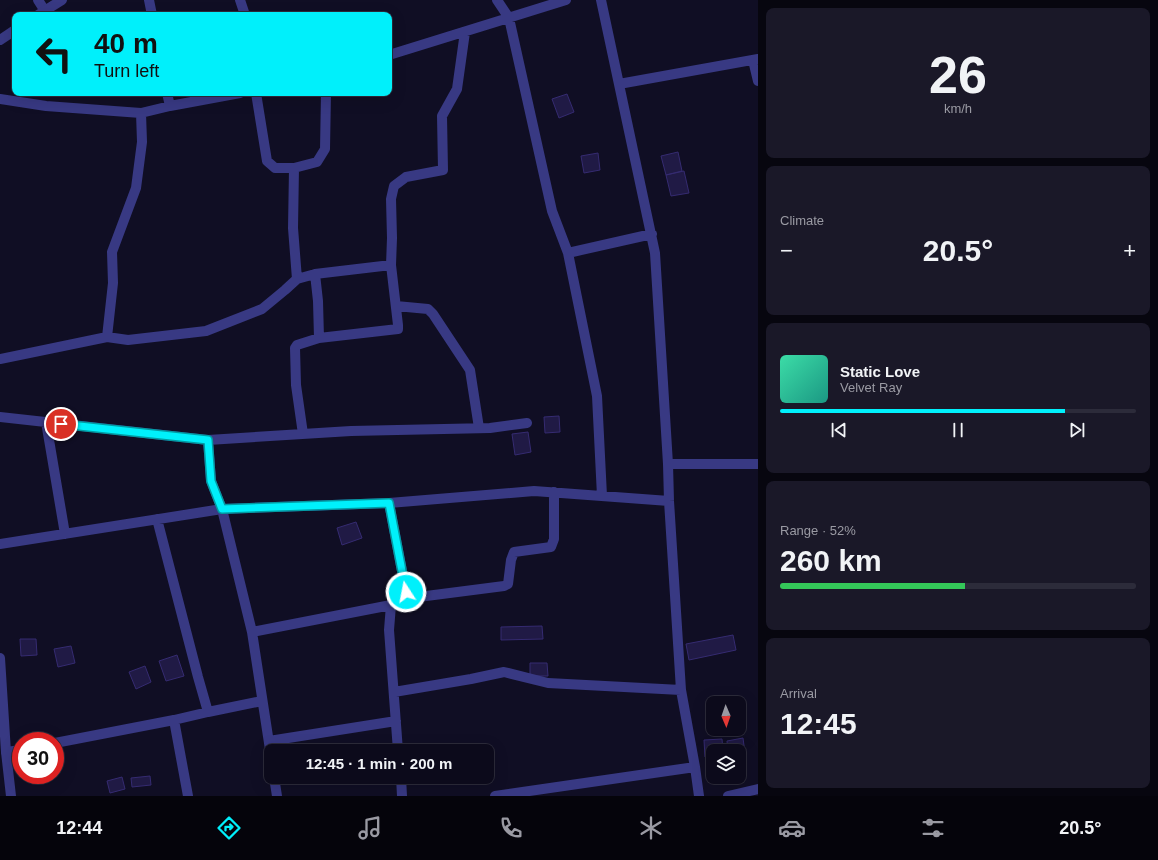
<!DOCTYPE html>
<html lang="en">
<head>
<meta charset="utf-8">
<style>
	:root { --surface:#0c0a1b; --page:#1a1828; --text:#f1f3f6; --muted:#9a9aa3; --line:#2c2b3a; --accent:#00f0fb }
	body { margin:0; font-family:Helvetica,sans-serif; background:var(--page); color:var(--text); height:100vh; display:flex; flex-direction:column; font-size:15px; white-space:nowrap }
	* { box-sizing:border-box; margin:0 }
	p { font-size:13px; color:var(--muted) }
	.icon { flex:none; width:22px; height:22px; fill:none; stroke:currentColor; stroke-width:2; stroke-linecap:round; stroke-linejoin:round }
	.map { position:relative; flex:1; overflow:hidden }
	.drawer { display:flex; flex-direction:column; gap:8px; padding:8px; background:#07060f; width:400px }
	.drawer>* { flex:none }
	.hud { position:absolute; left:12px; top:12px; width:380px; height:84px; border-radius:8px; box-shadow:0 4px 16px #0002,0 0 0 1px var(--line); background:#00f0fb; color:#111; overflow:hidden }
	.needle { width:26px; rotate:178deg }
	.controls { position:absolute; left:706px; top:696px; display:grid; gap:8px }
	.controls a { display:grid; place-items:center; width:40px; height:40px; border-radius:8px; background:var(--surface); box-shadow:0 4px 16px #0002,0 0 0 1px var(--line); font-size:20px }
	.speed { position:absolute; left:12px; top:732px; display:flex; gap:8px; font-size:20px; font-weight:700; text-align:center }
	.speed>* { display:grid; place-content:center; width:52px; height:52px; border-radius:50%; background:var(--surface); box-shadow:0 4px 16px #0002,0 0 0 1px var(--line); line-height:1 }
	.speed .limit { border:6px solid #d22; background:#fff; color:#111 }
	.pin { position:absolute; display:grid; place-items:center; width:34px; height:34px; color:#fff; margin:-17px; border:2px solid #fff; border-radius:50%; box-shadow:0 1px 4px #0007 }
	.me { position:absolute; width:44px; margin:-22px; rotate:349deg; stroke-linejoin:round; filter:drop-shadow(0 0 3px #0008) }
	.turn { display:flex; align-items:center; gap:14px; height:84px; padding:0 16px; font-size:18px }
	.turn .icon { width:52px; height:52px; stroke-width:2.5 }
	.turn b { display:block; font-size:28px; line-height:34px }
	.big { font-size:30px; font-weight:800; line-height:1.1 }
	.drawer .widget { flex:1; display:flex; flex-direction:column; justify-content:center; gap:6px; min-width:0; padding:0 14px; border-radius:8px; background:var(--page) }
	.drawer .dial { align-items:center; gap:0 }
	.dial b { font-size:52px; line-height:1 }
	.song { display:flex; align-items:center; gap:12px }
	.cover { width:48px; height:48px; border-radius:6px; background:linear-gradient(135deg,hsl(160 70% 55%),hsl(170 70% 35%)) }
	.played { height:4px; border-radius:2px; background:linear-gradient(90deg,var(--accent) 80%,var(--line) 80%) }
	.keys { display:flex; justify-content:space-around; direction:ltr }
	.heat { display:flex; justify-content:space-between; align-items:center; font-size:22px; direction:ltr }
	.charge { height:6px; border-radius:3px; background:linear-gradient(90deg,#34c759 52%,var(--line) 0) }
	.trip { position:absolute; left:264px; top:744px; width:230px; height:40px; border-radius:8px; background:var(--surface); box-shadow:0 4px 16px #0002,0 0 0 1px var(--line); font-weight:800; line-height:40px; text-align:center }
	.dock { display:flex; height:64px; justify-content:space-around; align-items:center; background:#05040b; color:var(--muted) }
	.dock .icon { width:28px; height:28px }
	.dock .selected { color:var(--accent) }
	.dock b { font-size:18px; color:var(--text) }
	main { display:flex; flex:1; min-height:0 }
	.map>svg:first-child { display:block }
	.building { fill:#201a45; stroke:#352b71 }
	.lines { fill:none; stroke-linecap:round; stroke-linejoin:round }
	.minor { stroke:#383983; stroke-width:10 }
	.tertiary { stroke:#383983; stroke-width:10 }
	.route-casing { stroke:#009ca3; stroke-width:10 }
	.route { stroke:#00f0fb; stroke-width:7 }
</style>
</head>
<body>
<main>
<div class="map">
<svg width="758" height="796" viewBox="0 0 758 796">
	<rect width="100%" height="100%" fill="#100e24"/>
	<!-- building -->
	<path class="building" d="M567 94 574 112 559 118 552 99Z
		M678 152 682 171 666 175 661 156Z
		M598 153 600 170 584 173 581 156Z
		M684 171 689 193 671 196 666 175Z
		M559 416 560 432 545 433 544 417Z
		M528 432 531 452 515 455 512 434Z
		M356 522 362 538 342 545 337 528Z
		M542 626 543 639 501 640V627Z
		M733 635 736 650 689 660 686 644Z
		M20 639H36L37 655 21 656Z
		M71 646 75 663 58 667 54 649Z
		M177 655 184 676 166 681 159 661Z
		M530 663H547L548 676H530Z
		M145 666 151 682 136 689 129 672Z
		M743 738 745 753 739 754V751H728L727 741Z
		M722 739 723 751H713V757H705L704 740Z
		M150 776 151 785 132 787 131 778Z
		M122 777 125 789 110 793 107 781Z"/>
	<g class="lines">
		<!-- minor -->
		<path class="minor" d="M38 0 45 11
			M149 0 152 15
			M240 0 245 15
			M497 0 509 18 552 211 568 253 597 396 602 496
			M601 0 655 253 668 464 669 501 681 690 695 767 699 796
			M389 55 566 0
			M753 60 758 81
			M619 84 758 59
			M167 93 170 106
			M256 93 267 161 275 168H294
			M0 99 46 106 141 113 170 106 240 93
			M568 253 652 234
			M297 279 293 228 294 168 317 162 325 149 326 93
			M396 306 428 309 433 314 470 370 479 428
			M107 337 113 283 112 252 136 188 142 142 141 113
			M319 338 398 329V325L391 265 392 238 391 199 394 186 406 177 443 170 442 116 457 89 465 32
			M0 359 107 337 128 340 206 331 262 309 285 290 297 279 315 274 391 265
			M0 417 208 440 351 431 490 428 527 423
			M46 422 65 534
			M303 434 296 385 295 348 297 345 319 338 318 301 315 274
			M208 440 211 481 222 509 252 632 271 756
			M668 464H758
			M157 519 198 677 208 712
			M0 544 222 509 389 503
			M403 599 504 586 508 584 511 560 514 552 551 547 554 539V492
			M252 632 391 605
			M394 692 471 679 504 672 548 683 681 690
			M174 720 188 796
			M269 741 396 721
			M55 743 174 720 208 712 262 701
			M398 751 389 630 391 605 403 599 406 592 389 503 534 491 669 501
			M6 752 21 750
			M274 777 277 796
			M401 777 402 796
			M495 796 695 767
			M728 796 758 789"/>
		<!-- tertiary -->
		<path class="tertiary" d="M38 15 62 0
			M0 40 15 30
			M0 658 6 752 11 796"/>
	</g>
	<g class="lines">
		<defs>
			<path id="route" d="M61 424 208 440 211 481 222 509 389 503 406 592"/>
		</defs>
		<!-- route casing -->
		<use href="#route" class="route-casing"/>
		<!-- route -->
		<use href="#route" class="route"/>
	</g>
</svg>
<div class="controls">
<a><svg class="needle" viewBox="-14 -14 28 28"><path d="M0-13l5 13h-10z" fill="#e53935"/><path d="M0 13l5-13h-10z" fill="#9a9aa3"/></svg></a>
<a><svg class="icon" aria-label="layers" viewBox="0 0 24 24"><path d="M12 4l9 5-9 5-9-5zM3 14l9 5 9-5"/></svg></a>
</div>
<div class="speed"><div class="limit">30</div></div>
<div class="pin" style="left:61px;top:424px;background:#d93025"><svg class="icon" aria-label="arrive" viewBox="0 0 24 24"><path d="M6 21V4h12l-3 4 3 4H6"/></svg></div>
<svg class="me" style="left:406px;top:592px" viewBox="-20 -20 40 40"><circle r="17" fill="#00f0fb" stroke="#fff" stroke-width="3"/><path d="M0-11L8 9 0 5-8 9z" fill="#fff"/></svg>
<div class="trip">12:45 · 1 min · 200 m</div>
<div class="hud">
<div class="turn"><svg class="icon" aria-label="left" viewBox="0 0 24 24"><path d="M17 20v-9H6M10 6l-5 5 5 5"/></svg><div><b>40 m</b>Turn left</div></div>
</div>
</div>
<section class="drawer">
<div class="widget dial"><b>26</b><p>km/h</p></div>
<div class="widget"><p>Climate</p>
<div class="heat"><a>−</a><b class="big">20.5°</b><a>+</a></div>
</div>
<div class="widget">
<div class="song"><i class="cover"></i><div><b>Static Love</b><p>Velvet Ray</p></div></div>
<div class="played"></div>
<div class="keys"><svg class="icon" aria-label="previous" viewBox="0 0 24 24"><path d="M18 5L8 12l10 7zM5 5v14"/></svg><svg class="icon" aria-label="pause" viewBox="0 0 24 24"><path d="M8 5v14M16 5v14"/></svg><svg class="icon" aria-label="next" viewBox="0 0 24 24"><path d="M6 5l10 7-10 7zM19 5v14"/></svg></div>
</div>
<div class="widget"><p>Range · 52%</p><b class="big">260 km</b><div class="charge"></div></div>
<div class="widget"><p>Arrival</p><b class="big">12:45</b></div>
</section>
</main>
<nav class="dock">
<b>12:44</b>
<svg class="icon selected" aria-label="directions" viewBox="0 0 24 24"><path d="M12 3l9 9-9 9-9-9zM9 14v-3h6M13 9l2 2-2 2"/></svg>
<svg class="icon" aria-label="music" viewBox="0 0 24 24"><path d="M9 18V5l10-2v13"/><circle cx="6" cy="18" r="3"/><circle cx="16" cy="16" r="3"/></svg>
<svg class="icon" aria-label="phone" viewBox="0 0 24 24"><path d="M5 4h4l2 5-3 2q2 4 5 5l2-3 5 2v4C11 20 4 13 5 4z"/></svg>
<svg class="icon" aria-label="climate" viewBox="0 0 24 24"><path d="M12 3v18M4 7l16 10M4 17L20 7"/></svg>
<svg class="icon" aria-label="car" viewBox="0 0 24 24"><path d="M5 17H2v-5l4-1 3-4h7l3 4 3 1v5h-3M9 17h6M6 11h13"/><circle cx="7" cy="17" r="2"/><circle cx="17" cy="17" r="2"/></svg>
<svg class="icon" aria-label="filters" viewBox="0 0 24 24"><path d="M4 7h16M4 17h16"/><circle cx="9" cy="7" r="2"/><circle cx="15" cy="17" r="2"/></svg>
<b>20.5°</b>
</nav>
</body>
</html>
